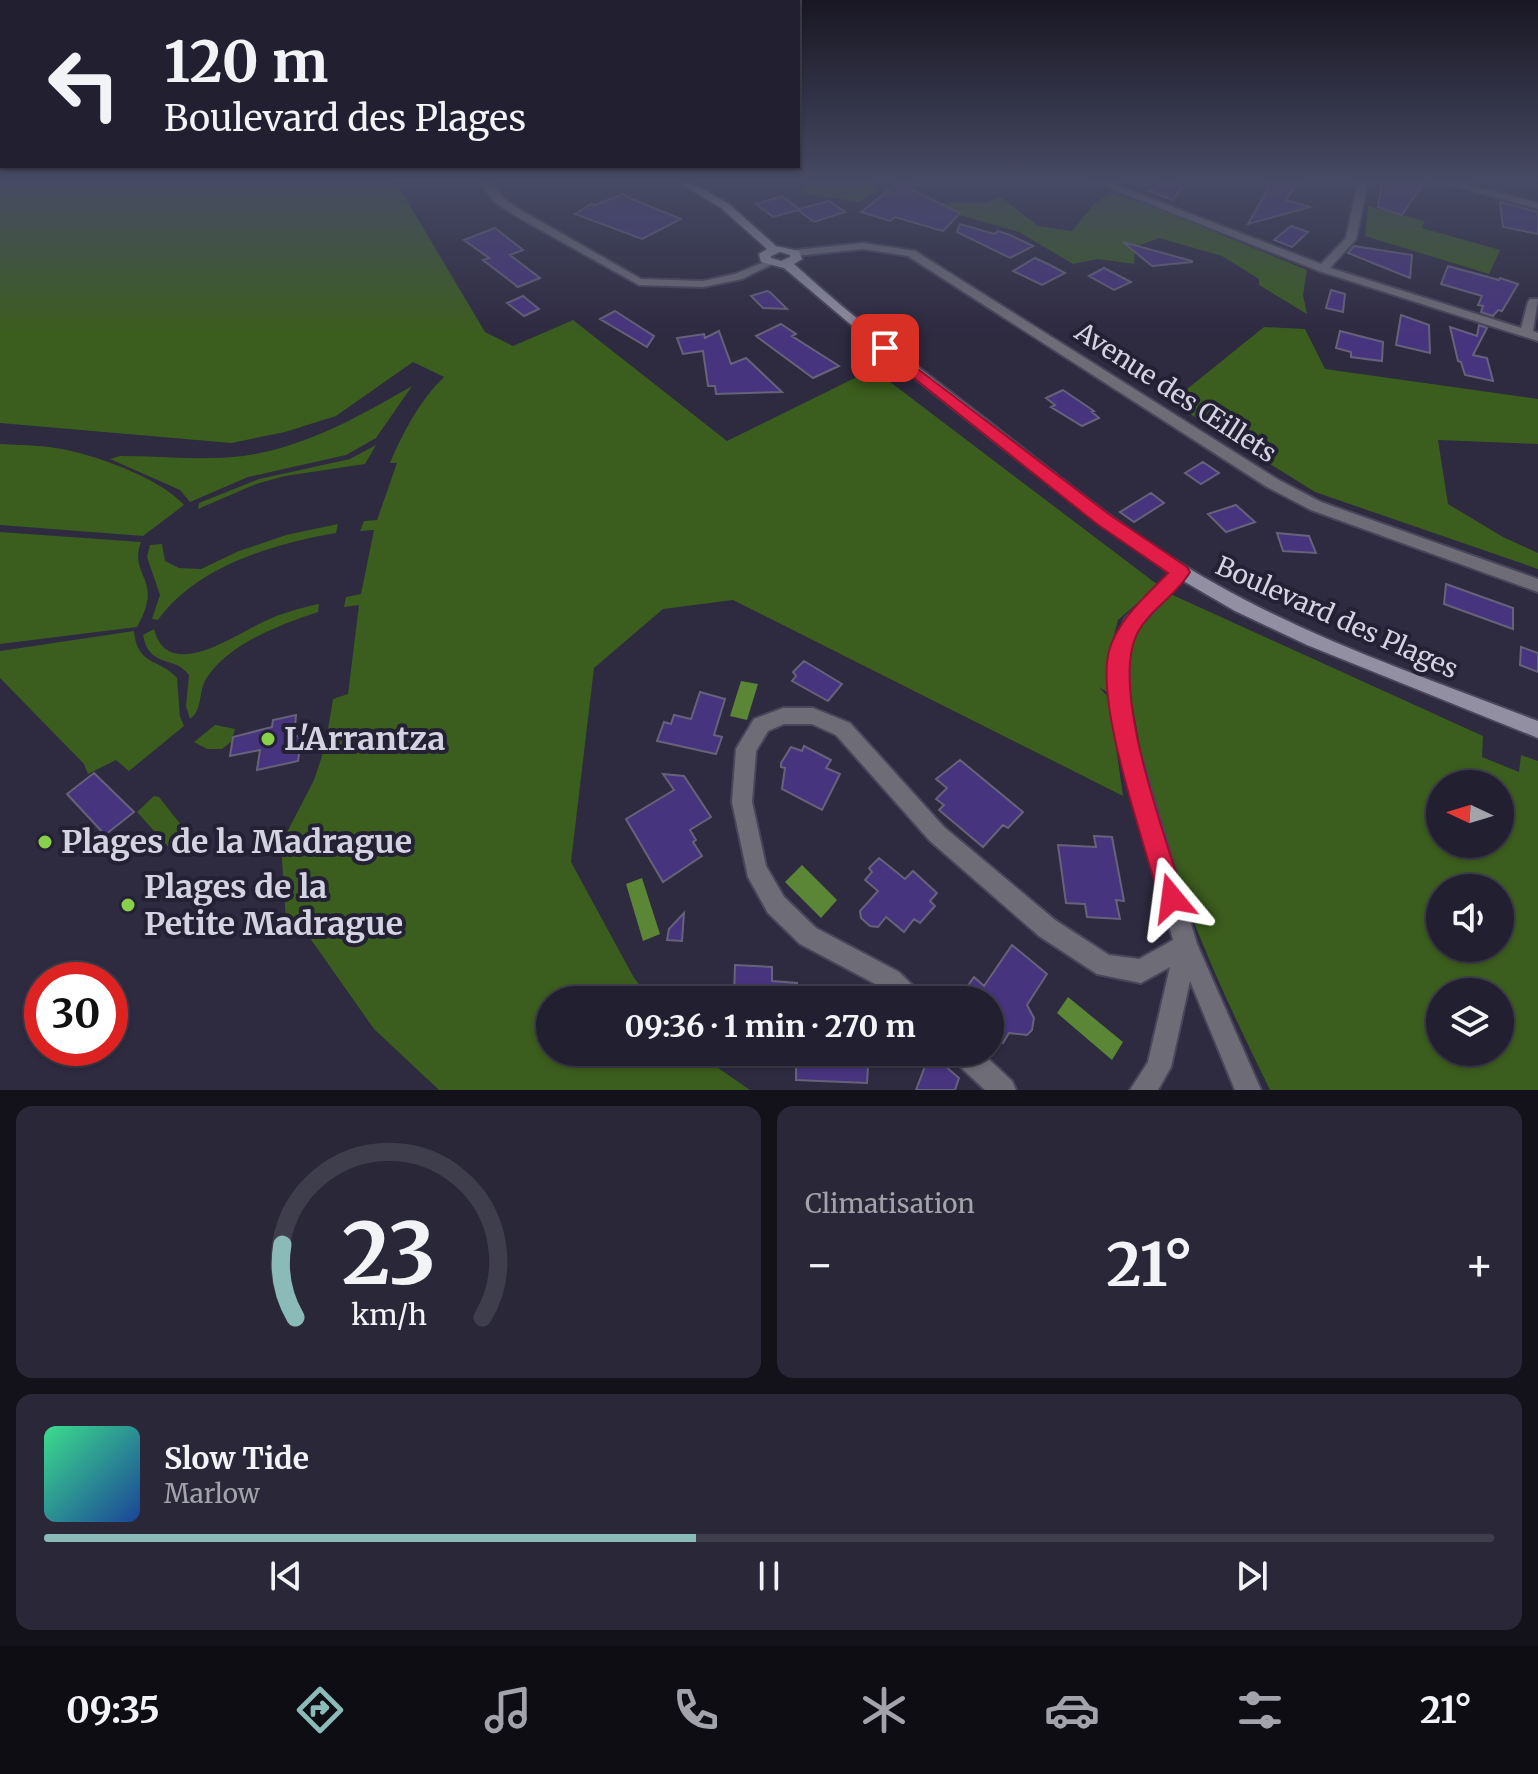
<!DOCTYPE html>
<html lang="fr">
<head>
<meta charset="utf-8">
<style>
	:root { --surface:#222030; --page:#2a2838; --text:#f1f3f6; --muted:#a2a3ab; --line:#3f3e4c; --accent:#8bbbb9 }
	body { margin:0; font-family:Merriweather,serif; background:var(--page); color:var(--text); height:100vh; display:flex; flex-direction:column; font-size:30px; white-space:nowrap }
	* { box-sizing:border-box; margin:0 }
	p { font-size:26px; color:var(--muted) }
	.icon { flex:none; width:44px; height:44px; fill:none; stroke:currentColor; stroke-width:2; stroke-linecap:round; stroke-linejoin:round }
	.map { position:relative; height:1090px; overflow:hidden }
	.sheet { display:flex; flex-direction:column; gap:16px; padding:16px; background:#13121a; flex:1 }
	.sheet>* { flex:none }
	.top-card { position:absolute; left:0px; top:0px; width:800px; height:168px; box-shadow:0 2px 6px #0004,0 0 0 2px var(--line); background:#222030; color:var(--text); overflow:hidden }
	.needle { width:52px; rotate:274deg }
	.buttons { position:absolute; left:1426px; top:770px; display:grid; gap:16px }
	.buttons a { display:grid; place-items:center; width:88px; height:88px; border-radius:50%; background:var(--surface); box-shadow:0 2px 6px #0004,0 0 0 2px var(--line); font-size:40px }
	.speed { position:absolute; left:24px; top:962px; display:flex; gap:16px; font-size:40px; font-weight:700; text-align:center }
	.speed>* { display:grid; place-content:center; width:104px; height:104px; border-radius:50%; background:var(--surface); box-shadow:0 2px 6px #0004,0 0 0 2px var(--line); line-height:1 }
	.speed .limit { border:12px solid #d22; background:#fff; color:#111 }
	.pin { position:absolute; display:grid; place-items:center; width:68px; height:68px; color:#fff; margin:-34px; border-radius:16px; box-shadow:0 4px 12px #0006 }
	.me { position:absolute; width:88px; margin:-44px; rotate:344deg; stroke-linejoin:round; filter:drop-shadow(0 0 6px #0008) }
	.turn { display:flex; align-items:center; gap:28px; height:168px; padding:0 32px; font-size:36px }
	.turn .icon { width:104px; height:104px; stroke-width:2.5 }
	.turn b { display:block; font-size:56px; line-height:68px }
	.big { font-size:60px; font-weight:700; line-height:1.1 }
	.sheet .widget { flex:1; display:flex; flex-direction:column; justify-content:center; gap:12px; min-width:0; padding:0 28px; border-radius:16px; background:var(--page) }
	.sheet .dial { align-items:center; gap:0 }
	.dial svg { height:208px; overflow:visible; fill:none; stroke:var(--line); stroke-width:7; stroke-linecap:round; text-anchor:middle }
	.dial text { fill:var(--text); stroke:none }
	.song { display:flex; align-items:center; gap:24px }
	.cover { width:96px; height:96px; border-radius:12px; background:linear-gradient(135deg,hsl(150 70% 55%),hsl(220 70% 35%)) }
	.played { height:8px; border-radius:4px; background:linear-gradient(90deg,var(--accent) 45%,var(--line) 45%) }
	.keys { display:flex; justify-content:space-around; direction:ltr }
	.heat { display:flex; justify-content:space-between; align-items:center; font-size:44px; direction:ltr }
	.sheet .tiles { flex:1; display:grid; gap:16px; grid-template-columns:1fr 1fr }
	.widget:last-child { grid-column:span 2 }
	.trip { position:absolute; left:536px; top:986px; width:468px; height:80px; border-radius:40px; background:var(--surface); box-shadow:0 2px 6px #0004,0 0 0 2px var(--line); font-weight:700; line-height:80px; text-align:center }
	.tab-bar { display:flex; height:128px; justify-content:space-around; align-items:center; background:#0e0d13; color:var(--muted) }
	.tab-bar .icon { width:56px; height:56px }
	.tab-bar .selected { color:var(--accent) }
	.tab-bar b { font-size:36px; color:var(--text) }
	.map>svg:first-child { display:block }
	.green { fill:#3b5d1d; fill-rule:evenodd }
	.water { fill:#5a8636 }
	.building { fill:#47347e; stroke:#66627a; stroke-width:2 }
	.lines { fill:none; stroke-linecap:round; stroke-linejoin:round }
	.minor-casing { stroke:#49455a; stroke-width:4 }
	.secondary-casing { stroke:#49455a; stroke-width:4 }
	.minor { fill:#6e6c77; fill-rule:evenodd }
	.secondary { fill:#918fa1; fill-rule:evenodd }
	.route { fill:#e11d48; stroke:#92132f; stroke-width:2 }
	.poi-dot { fill:#88cf4a; stroke:#242135; stroke-width:3 }
	.labels { text-anchor:middle; dominant-baseline:central; stroke-width:8; stroke-linejoin:round; paint-order:stroke }
	.street-label { font-size:26px; fill:#d4d3e1; stroke:#242135 }
	.near-poi-label { font-size:32px; font-weight:bold; fill:#d4d3e1; stroke:#242135; text-anchor:start }
</style>
</head>
<body>
<div class="map">
<svg width="1538" height="1090" viewBox="0 0 1538 1090">
	<rect width="100%" height="100%" fill="#2e2a40"/>
	<!-- green -->
	<path class="green" d="M0 182H396L485 332 513 346 573 320 727 441 873 369 1158 585 1118 620 1110 650 1109 693 1099 687 1109 698 1123 796 733 600 663 609 594 668 571 862 633 976 650 1000H550V1052H695L750 1090H439L374 1029 300 924 286 922 281 844 314 780 325 747 333 699 348 694 359 605 344 607 346 597 361 594 374 530 360 531 364 521 377 520 397 463H390C403 432 420 400 444 377L413 362 336 416 285 432 231 443 0 423Z
		M863 182 880 188 859 202 799 192 809 183Z
		M1110 193 1142 202 1307 270 1303 295 1307 314 1259 285V279L1222 256 1159 238 1135 247 1134 264 1098 259 1073 264 1019 232 949 212 939 203H984L1001 197 1038 226 1072 231 1094 204Z
		M1368 206 1425 221 1422 228 1500 250 1489 274 1365 236Z
		M1264 327 1305 329 1325 369 1538 399V444L1438 440 1448 504 1503 537 1538 553V569L1315 492 1171 402Z
		M412 386 376 438 346 455 248 477 190 502 180 490 110 459 120 456C160 456 202 461 243 456 306 447 358 417 412 386Z
		M0 444C18 445 37 445 56 448 93 454 159 477 184 505L143 536 0 525Z
		M376 445 365 464 285 476 256 484 198 509 199 503 259 479 350 459Z
		M338 524 336 533C273 544 197 566 158 620L152 619 160 595 147 557 150 545 162 544 165 561 179 568 201 569 239 551 286 535Z
		M0 532 141 542C128 577 165 578 137 627L0 644Z
		M1166 592 1483 736 1482 757 1519 772 1521 755 1538 761V1090H1270C1212 972 1157 850 1135 719 1132 699 1124 674 1128 653 1133 628 1150 611 1166 592ZM1440 784H1500V844H1440ZM1440 888H1500V948H1440ZM1440 992H1500V1052H1440Z
		M319 604 318 612C280 625 229 643 206 679 198 692 203 710 190 719L186 706 189 675C175 655 149 669 143 635L154 629C168 684 236 634 265 621 282 613 300 608 319 604Z
		M134 631C137 666 159 658 177 678L180 717 184 726 129 771 116 760 88 774 84 764 0 678V651Z
		M215 725 235 729 231 742 222 749H207L194 742Z
		M154 796 159 797 193 840 194 845 183 853 175 854 137 812Z"/>
	<!-- water -->
	<path class="water" d="M741 681 758 684 747 720 730 716Z
		M802 865 837 900 821 918 785 882Z
		M642 878 660 934 643 941 626 884Z
		M1068 997 1123 1042 1112 1060 1057 1013Z"/>
	<!-- building -->
	<path class="building" d="M899 182H910L908 188 960 213 943 231 895 217 890 221 861 212Z
		M1166 182 1182 187 1173 200 1149 191Z
		M1272 182H1298L1286 200 1310 207 1248 224Z
		M1382 182H1424L1402 215 1378 207Z
		M623 194 632 199 681 219 642 239 575 214 591 204 595 205Z
		M782 196 799 209 829 201 845 212 814 222 798 210 773 217 756 204Z
		M1500 202 1538 212V234L1503 227Z
		M960 224 994 234 998 231 1010 235 1033 246 1010 258 957 232Z
		M1291 226 1308 232 1292 247 1274 240Z
		M495 228 523 250 510 255 540 278 518 287 483 260 489 258 464 240Z
		M1123 242 1192 261V262L1152 266Z
		M1354 246 1412 255 1410 278 1348 253Z
		M1035 258 1050 265 1065 273 1042 285 1013 271Z
		M1448 266 1499 280 1500 278 1518 284 1502 311 1498 310 1493 316 1481 312 1483 306 1478 305 1482 296 1441 284Z
		M1104 268 1131 282 1114 290 1089 276Z
		M1331 290 1345 294 1343 312 1326 308Z
		M767 291 770 292 787 309 763 308 751 296Z
		M523 296 539 309 524 316 507 303Z
		M615 311 654 336 647 347 600 319Z
		M1401 315 1429 325 1430 353 1396 345Z
		M781 324 796 334 792 336 839 366 813 378 756 336Z
		M1479 325 1487 328 1473 355 1487 358 1493 381 1465 375 1461 362 1458 361 1450 327 1477 336Z
		M719 331 731 364 746 358 782 392 716 394 715 386H708L703 351 683 354 677 338 704 334 705 338Z
		M1340 331 1383 342 1382 361 1351 357V352L1336 348Z
		M1063 390 1094 411 1092 412 1099 418 1082 426 1051 407 1055 405 1046 398Z
		M1203 462 1219 473 1201 484 1185 473Z
		M1151 493 1164 503 1134 522 1120 512Z
		M1236 505 1255 522 1226 532 1208 514Z
		M1277 533 1309 536 1316 553 1283 551Z
		M1446 584 1513 608V629L1444 604Z
		M1521 647 1538 653V672L1520 665Z
		M804 661 842 684 828 701 792 681 796 676 793 672Z
		M700 692 725 699 714 735 722 737 716 754 657 741 664 722 671 724 674 715 691 719Z
		M296 715 294 737 302 735 298 761 257 770 260 750 230 756 233 737 272 727 273 720Z
		M804 746 831 760 826 768 840 774 822 810 782 789 785 768 781 767V763L791 747 802 751Z
		M960 760 1023 812 1008 828 1003 825 983 847 939 810 944 805 936 799 947 788 936 779Z
		M94 773 134 812 105 835 67 794Z
		M663 774 684 776 711 817 690 830 696 840 693 842 702 856 663 882 626 819 674 790Z
		M1094 836 1112 837 1124 901 1116 900 1120 919 1087 917 1085 904 1066 903 1058 845 1096 847Z
		M879 858 905 879 913 871 937 893 930 901 935 906 920 923 914 919 904 932 886 917 878 927 870 926 861 918 860 911 878 891 865 880 872 872 869 868Z
		M684 913 682 941 667 940 669 929Z
		M1012 945 1047 974 1027 1005 1034 1018 1032 1030 1027 1035 1009 1033 1003 1043 990 1032V1000H958L974 977 984 986Z
		M735 965 772 967V981L797 983V1000L734 996Z
		M796 1052H869L867 1083 796 1080Z
		M930 1053 959 1078 955 1090H916Z"/>
	<g class="lines">
		<defs>
			<path id="minor" d="M479 182H489L503 198 522 211 641 279 703 281 735 274 769 260 775 263 742 279 703 287 639 285 514 215 495 202Z
				M1094 182H1108L1321 264 1346 238 1358 182H1368L1356 239 1330 268 1521 328 1528 302 1530 299H1538L1533 331 1538 333V341L1319 271Z
				M1440 182H1457L1538 203V209Z
				M863 243 915 251 1277 479 1321 502 1538 579V592L1311 510 1267 487 908 256 863 249 795 256 789 253 795 250Z
				M1181 566 1187 568 1189 572 1187 576 1138 628 1128 652 1130 719 1197 944 1261 1090H1235L1190 981 1171 1067 1158 1090H1130L1148 1062 1170 967 1141 983 1097 974 1039 936 930 841 836 735 812 724H784L768 731 756 751 752 802 766 866 784 897 816 928 899 972 919 992 923 1000H894L883 988 800 944 768 913 748 877 732 802 736 749 754 719 783 708H813L850 723 944 827 1055 920 1109 955 1139 959 1173 940 1112 719 1110 652 1125 619 1175 568Z
				M951 1052H981L1012 1081 1016 1090H985L954 1061Z"/>
			<path id="secondary" d="M678 182H690L729 204 776 246 799 251 802 259 794 264C858 323 928 374 997 428 1067 483 1136 540 1214 583 1316 641 1429 679 1538 721V738L1307 645 1235 611 1168 572 1075 505 907 372 784 268 761 262 759 254 767 249 721 208ZM780 252 790 255V257L781 261 771 258V256Z"/>
		</defs>
		<!-- minor casing -->
		<use href="#minor" class="minor-casing"/>
		<!-- secondary casing -->
		<use href="#secondary" class="secondary-casing"/>
		<!-- minor -->
		<use href="#minor" class="minor"/>
		<!-- secondary -->
		<use href="#secondary" class="secondary"/>
	</g>
	<!-- sky -->
	<linearGradient id="sky" x2="0" y2="1"><stop stop-color="#191723"/><stop offset="0.54" stop-color="#464a64"/><stop offset="1" stop-color="#464a64" stop-opacity="0"/></linearGradient>
	<rect width="1538" height="335" fill="url(#sky)"/>
	<!-- route -->
	<path class="route" d="M885 344 1110 515 1187 567 1190 572C1177 595 1150 609 1138 632 1108 687 1166 837 1184 898L1181 907 1172 911 1163 907 1159 898C1144 841 1095 705 1109 651 1118 619 1146 596 1168 573L1097 524 880 351 878 348Z"/>
	<!-- markers -->
	<g class="poi-dot">
		<circle cx="268" cy="739" r="8"/>
		<circle cx="45" cy="842" r="8"/>
		<circle cx="128" cy="905" r="8"/>
	</g>
	<g class="labels">
		<!-- street labels -->
		<g class="street-label">
			<text transform="translate(1176 392) rotate(33)">Avenue des Œillets</text>
			<text transform="translate(1337 617) rotate(24)">Boulevard des Plages</text>
		</g>
		<!-- near-poi labels -->
		<g class="near-poi-label">
			<text x="284" y="739">L'Arrantza</text>
			<text x="61" y="842">Plages de la Madrague</text>
			<text x="144" y="887">Plages de la<tspan x="144" dy="37">Petite Madrague</tspan></text>
		</g>
	</g>
</svg>
<div class="buttons">
<a><svg class="needle" viewBox="-14 -14 28 28"><path d="M0-13l5 13h-10z" fill="#e53935"/><path d="M0 13l5-13h-10z" fill="#a2a3ab"/></svg></a>
<a><svg class="icon" aria-label="sound" viewBox="0 0 24 24"><path d="M4 9h4l5-4v14l-5-4H4zM17 9q2 3 0 6"/></svg></a>
<a><svg class="icon" aria-label="layers" viewBox="0 0 24 24"><path d="M12 4l9 5-9 5-9-5zM3 14l9 5 9-5"/></svg></a>
</div>
<div class="speed"><div class="limit">30</div></div>
<div class="pin" style="left:885px;top:348px;background:#d93025"><svg class="icon" aria-label="arrive" viewBox="0 0 24 24"><path d="M6 21V4h12l-3 4 3 4H6"/></svg></div>
<svg class="me" style="left:1172px;top:898px" viewBox="-20 -20 40 40"><path d="M0-17L14 15 0 8-14 15z" fill="#e11d48" stroke="#fff" stroke-width="4"/></svg>
<div class="trip">09:36 · 1 min · 270 m</div>
<div class="top-card">
<div class="turn"><svg class="icon" aria-label="left" viewBox="0 0 24 24"><path d="M17 20v-9H6M10 6l-5 5 5 5"/></svg><div><b>120 m</b>Boulevard des Plages</div></div>
</div>
</div>
<section class="sheet">
<div class="tiles">
<div class="widget dial"><svg viewBox="0 0 100 80">
<path d="M14 69A42 42 0 1 1 86 69"/>
<path d="M14 69A42 42 0 0 1 9 41" stroke="#8bbbb9"/>
<text x="50" y="56" font-size="32" font-weight="700">23</text>
<text x="50" y="72" font-size="11">km/h</text>
</svg></div>
<div class="widget"><p>Climatisation</p>
<div class="heat"><a>−</a><b class="big">21°</b><a>+</a></div>
</div>
<div class="widget">
<div class="song"><i class="cover"></i><div><b>Slow Tide</b><p>Marlow</p></div></div>
<div class="played"></div>
<div class="keys"><svg class="icon" aria-label="previous" viewBox="0 0 24 24"><path d="M18 5L8 12l10 7zM5 5v14"/></svg><svg class="icon" aria-label="pause" viewBox="0 0 24 24"><path d="M8 5v14M16 5v14"/></svg><svg class="icon" aria-label="next" viewBox="0 0 24 24"><path d="M6 5l10 7-10 7zM19 5v14"/></svg></div>
</div>
</div>
</section>
<nav class="tab-bar">
<b>09:35</b>
<svg class="icon selected" aria-label="directions" viewBox="0 0 24 24"><path d="M12 3l9 9-9 9-9-9zM9 14v-3h6M13 9l2 2-2 2"/></svg>
<svg class="icon" aria-label="music" viewBox="0 0 24 24"><path d="M9 18V5l10-2v13"/><circle cx="6" cy="18" r="3"/><circle cx="16" cy="16" r="3"/></svg>
<svg class="icon" aria-label="phone" viewBox="0 0 24 24"><path d="M5 4h4l2 5-3 2q2 4 5 5l2-3 5 2v4C11 20 4 13 5 4z"/></svg>
<svg class="icon" aria-label="climate" viewBox="0 0 24 24"><path d="M12 3v18M4 7l16 10M4 17L20 7"/></svg>
<svg class="icon" aria-label="car" viewBox="0 0 24 24"><path d="M5 17H2v-5l4-1 3-4h7l3 4 3 1v5h-3M9 17h6M6 11h13"/><circle cx="7" cy="17" r="2"/><circle cx="17" cy="17" r="2"/></svg>
<svg class="icon" aria-label="filters" viewBox="0 0 24 24"><path d="M4 7h16M4 17h16"/><circle cx="9" cy="7" r="2"/><circle cx="15" cy="17" r="2"/></svg>
<b>21°</b>
</nav>
</body>
</html>
